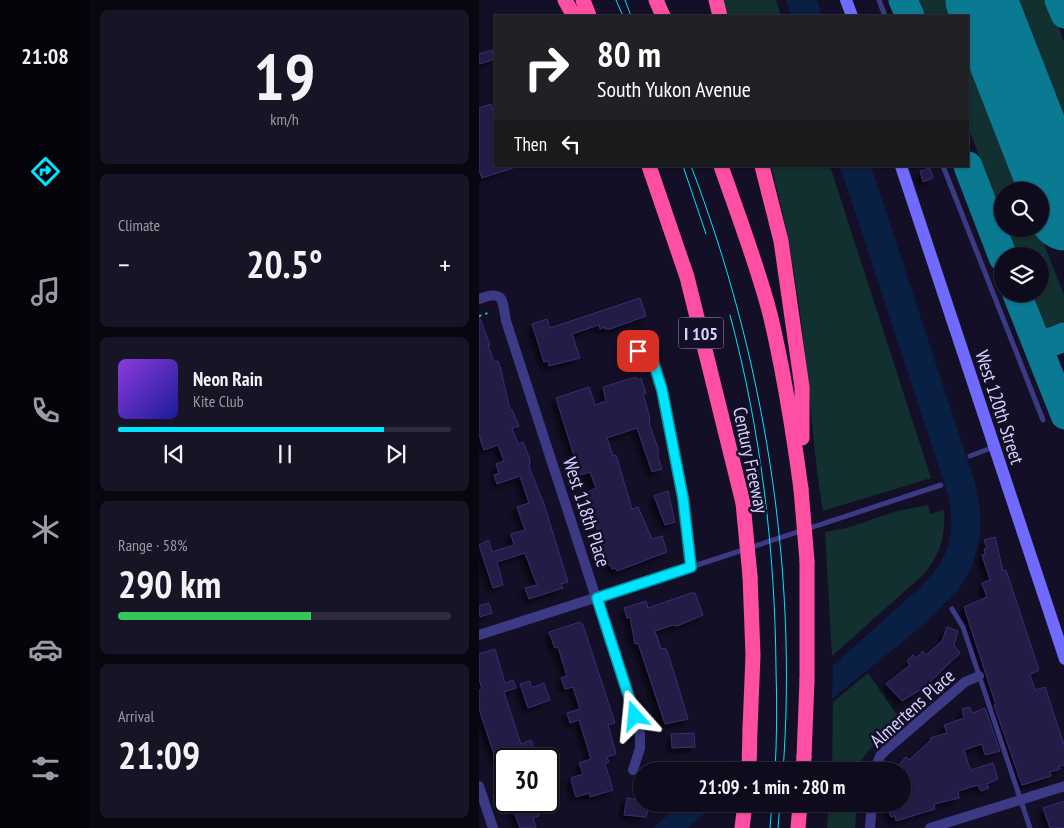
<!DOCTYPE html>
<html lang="en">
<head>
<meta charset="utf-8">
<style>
	:root { --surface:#0e0b1c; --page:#171425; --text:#f1f3f6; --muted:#9b9ba3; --line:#2e2b3b; --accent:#00e5ff }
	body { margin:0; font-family:"PT Sans Narrow",sans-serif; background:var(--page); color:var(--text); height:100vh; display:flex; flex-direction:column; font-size:19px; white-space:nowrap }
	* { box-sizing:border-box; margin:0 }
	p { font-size:16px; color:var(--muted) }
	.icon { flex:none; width:28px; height:28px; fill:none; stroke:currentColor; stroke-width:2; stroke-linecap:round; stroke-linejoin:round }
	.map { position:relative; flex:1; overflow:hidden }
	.drawer { display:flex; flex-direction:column; gap:10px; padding:10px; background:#08060f; width:389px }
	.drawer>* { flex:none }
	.banner { position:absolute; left:15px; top:15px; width:475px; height:152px; border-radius:0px; box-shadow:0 1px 4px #0004,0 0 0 1px var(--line); background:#202124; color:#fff; overflow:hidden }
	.buttons { position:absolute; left:515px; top:182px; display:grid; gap:10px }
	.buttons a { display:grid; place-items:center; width:55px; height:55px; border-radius:50%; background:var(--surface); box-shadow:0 1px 4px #0004,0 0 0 1px var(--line); font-size:25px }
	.speed { position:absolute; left:15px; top:748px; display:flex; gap:10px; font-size:25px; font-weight:700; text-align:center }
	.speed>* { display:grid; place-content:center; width:65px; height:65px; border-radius:50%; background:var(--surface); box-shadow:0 1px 4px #0004,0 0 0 1px var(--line); line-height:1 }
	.speed .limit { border:2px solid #111; border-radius:8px; background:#fff; color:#111 }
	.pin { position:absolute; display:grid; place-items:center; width:42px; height:42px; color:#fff; margin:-21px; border-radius:10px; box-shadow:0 2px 8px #0006 }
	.me { position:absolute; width:55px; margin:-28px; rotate:342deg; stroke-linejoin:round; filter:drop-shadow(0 0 4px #0008) }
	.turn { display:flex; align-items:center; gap:18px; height:105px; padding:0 20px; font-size:22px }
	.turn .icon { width:65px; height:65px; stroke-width:2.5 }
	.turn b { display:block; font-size:35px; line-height:42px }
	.then { display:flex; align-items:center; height:48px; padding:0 20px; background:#0003; gap:10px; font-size:19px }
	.big { font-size:38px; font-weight:700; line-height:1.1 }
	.drawer .tile { flex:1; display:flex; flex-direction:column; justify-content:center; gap:8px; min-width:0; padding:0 18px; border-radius:8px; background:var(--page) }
	.drawer .dial { align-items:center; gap:0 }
	.dial b { font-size:65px; line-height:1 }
	.song { display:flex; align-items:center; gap:15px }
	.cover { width:60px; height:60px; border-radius:8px; background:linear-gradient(135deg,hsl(270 70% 55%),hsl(240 70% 35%)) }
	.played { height:5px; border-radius:2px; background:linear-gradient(90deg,var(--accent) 80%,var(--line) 80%) }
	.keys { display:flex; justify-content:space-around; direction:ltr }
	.heat { display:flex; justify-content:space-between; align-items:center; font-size:28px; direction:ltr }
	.charge { height:8px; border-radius:4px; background:linear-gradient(90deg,#34c759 58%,var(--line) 0) }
	.trip { position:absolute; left:154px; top:762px; width:278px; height:50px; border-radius:25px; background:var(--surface); box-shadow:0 1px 4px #0004,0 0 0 1px var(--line); font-weight:700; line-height:50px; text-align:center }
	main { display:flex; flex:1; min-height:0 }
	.tabs { display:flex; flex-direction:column; width:90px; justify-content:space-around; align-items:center; background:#06040b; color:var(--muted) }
	.tabs .icon { width:35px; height:35px }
	.tabs .active { color:var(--accent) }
	.tabs b { font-size:22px; color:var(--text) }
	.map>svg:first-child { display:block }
	.green { fill:#12302f }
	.water { fill:#0a1f44 }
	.pier { fill:#130f26 }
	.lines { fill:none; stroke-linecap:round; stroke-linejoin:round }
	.taxiway { stroke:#0a7a92; stroke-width:29 }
	.runway { stroke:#0a7a92; stroke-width:71 }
	.building { fill:#241b47; stroke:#3b2d73; filter:url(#shadow) }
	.path { stroke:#2fb8b0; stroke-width:2; stroke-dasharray:2.5 4; stroke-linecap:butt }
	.service { stroke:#3d3a85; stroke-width:5 }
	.minor { stroke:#3d3a85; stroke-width:10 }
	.secondary { stroke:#6f6bff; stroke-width:12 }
	.motorway { stroke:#ff4fa3; stroke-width:15 }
	.tram { stroke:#00e5ff; stroke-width:1 }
	.motorway-bridge { stroke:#ff4fa3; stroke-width:15 }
	.route-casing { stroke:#0095a6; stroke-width:12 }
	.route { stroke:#00e5ff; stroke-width:9 }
	.labels { text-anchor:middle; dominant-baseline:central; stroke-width:5; stroke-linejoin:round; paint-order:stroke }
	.shield { fill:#130f26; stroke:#9e99be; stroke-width:1 }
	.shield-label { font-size:18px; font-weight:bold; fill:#d9d4ff }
	.street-label { font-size:19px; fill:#d9d4ff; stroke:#130f26 }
</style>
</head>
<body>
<main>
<nav class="tabs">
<b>21:08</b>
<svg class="icon active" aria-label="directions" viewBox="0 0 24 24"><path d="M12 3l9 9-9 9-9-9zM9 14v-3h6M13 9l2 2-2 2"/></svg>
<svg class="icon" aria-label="music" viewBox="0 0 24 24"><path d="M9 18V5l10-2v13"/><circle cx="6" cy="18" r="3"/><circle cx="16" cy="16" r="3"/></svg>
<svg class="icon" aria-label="phone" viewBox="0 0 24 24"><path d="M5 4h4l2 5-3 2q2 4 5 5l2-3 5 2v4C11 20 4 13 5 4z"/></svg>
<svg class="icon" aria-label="climate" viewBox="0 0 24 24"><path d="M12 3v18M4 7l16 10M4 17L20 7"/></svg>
<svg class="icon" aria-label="car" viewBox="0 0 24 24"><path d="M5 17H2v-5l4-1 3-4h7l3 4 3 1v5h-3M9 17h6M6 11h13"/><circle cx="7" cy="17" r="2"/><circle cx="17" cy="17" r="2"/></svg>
<svg class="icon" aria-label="filters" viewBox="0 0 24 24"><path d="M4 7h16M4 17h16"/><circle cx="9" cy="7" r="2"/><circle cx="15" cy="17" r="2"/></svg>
</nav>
<section class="drawer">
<div class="tile dial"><b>19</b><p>km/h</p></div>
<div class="tile"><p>Climate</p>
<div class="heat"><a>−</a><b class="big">20.5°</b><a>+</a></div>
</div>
<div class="tile">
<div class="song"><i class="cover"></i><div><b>Neon Rain</b><p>Kite Club</p></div></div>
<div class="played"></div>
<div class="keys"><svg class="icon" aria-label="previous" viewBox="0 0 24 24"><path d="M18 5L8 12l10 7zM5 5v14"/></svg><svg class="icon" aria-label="pause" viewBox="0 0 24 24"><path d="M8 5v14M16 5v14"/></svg><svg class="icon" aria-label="next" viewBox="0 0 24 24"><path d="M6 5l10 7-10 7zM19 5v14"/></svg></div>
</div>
<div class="tile"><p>Range · 58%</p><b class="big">290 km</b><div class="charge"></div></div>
<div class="tile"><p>Arrival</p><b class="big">21:09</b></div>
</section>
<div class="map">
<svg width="586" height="828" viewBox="0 0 586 828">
	<defs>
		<filter id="shadow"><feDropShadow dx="-4.5" dy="4.5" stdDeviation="2.5" flood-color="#0009"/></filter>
	</defs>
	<rect width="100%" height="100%" fill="#130f26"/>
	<!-- green -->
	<path class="green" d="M245 0H297L302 16H249Z
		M440 0H471L477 16H446Z
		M535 0H569L585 42V130Z
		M489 47 545 191H524V217L489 127Z
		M292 166H351L452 478 344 511C335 459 332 406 326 353 319 290 309 227 292 166Z
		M528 229H559L585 295V329C573 333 566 333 560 320L563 318 554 294H561V256H539Z
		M449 505 451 514 465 510C467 536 461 555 444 575L353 656 346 532 368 528 418 511Z
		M389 673 423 722C408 735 382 750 380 771H353L354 702Z
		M350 804H378L376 828H348Z"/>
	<!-- water -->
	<path class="water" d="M307 0H338L343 16H312Z
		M361 166H392L496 483 501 510V537L493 567 477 593 438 630 353 699 273 771H237L438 590C468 561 477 540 470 498Z
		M201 804H236L209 828H174Z"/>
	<!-- pier -->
	<path class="pier" d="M354 662 353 703 276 771H250L251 756Z"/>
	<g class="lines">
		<!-- taxiway -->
		<path class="taxiway" d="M424 0 431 16
			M580 0 586 14
			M489 166 524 257
			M538 294 586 415
			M554 334C563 348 572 342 586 337"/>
		<!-- runway -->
		<path class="runway" d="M502 0 586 215"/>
	</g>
	<!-- building -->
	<path class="building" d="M13 50 16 59 0 64V54Z
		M12 104 16 117V166L34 168 3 178 0 170V108Z
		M451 168 454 178 444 182 441 171Z
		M161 298 167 316 131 329H126V327L121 329 120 325 93 334 101 358 70 366 69 361 65 362 53 324 68 319 71 328Z
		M0 316 11 345H9L15 362 19 361 22 370 31 410H33L40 426 33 428 39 444 44 442 51 460 50 467 65 504 89 582 82 584 84 588 50 599 46 588 58 585 46 553 18 562 24 585 14 588 0 545 10 540 13 552 35 545 32 534 46 530 38 507 50 503 41 476 18 484 15 475 20 473 17 464 25 461 19 445 5 450 0 435Z
		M157 377 158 380 162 378 167 393 164 394 170 414 171 423H170L179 448V457L183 469 173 472 158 428 128 438 134 456 137 455 153 509 159 507 173 539 183 536 188 552 138 571 136 568 133 569 131 564 129 565 107 493 117 488 111 472 101 475 77 398 110 387 116 405 127 401 124 387Z
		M189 491 196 522 186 525 175 496Z
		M516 537 524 571 527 570 560 670 551 675 556 690 566 687 586 748V765L580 766 581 769 571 772 572 776 543 785 515 705H517L485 607 508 597 503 583 511 580 503 555 506 554 505 549 508 548 505 540Z
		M212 593H216L224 615 198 626 194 625 176 631 182 649 186 648 189 653 209 719 186 724 159 643 156 644 151 617 148 618 145 608 167 601 169 608Z
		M10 603 13 613 1 617 0 606Z
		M101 622 104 625 136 723 129 725 137 754 128 757 130 762 126 764 134 790 111 797 110 793 97 797 94 787 92 778 104 774 100 763 112 759 100 720 91 723 88 713 101 709 94 687 86 689 82 678 88 676 79 647 76 648 70 632Z
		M468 627 479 631 475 645 481 653 446 687 423 701 407 684 431 665 428 661 434 655 437 658 444 651 447 655 463 641Z
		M16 649 26 683 34 680 37 688 25 692 42 744 52 740 55 749 48 751 49 759H26L18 763 0 709V690L3 689 0 679V654Z
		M51 681 52 686 55 687 65 683 71 700 49 708 41 684Z
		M490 707 494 713 506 708 521 751 506 755 503 744 485 750 490 766 492 770 514 763 519 779 508 784 510 788 502 791 499 785 479 791 480 798 455 804 456 809 417 821 416 816 412 817 408 807 422 804V771H413L427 757 430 760 452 740 451 738 468 733 465 725 485 718 483 709Z
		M215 733 216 747 193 748 192 734Z
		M148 798 162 800V804H170L167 817 145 815Z
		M31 801H77V803L57 809 60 816 54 818 57 828H41Z
		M586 801V828H571L564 808Z"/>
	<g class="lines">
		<!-- path -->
		<path class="path" d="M0 316 12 312"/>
		<!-- service -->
		<path class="service" d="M400 0 406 16
			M464 166 564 420
			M491 456 515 447
			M212 567 462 485
			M473 609 484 627 551 828"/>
		<!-- minor -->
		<path class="minor" d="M0 299C25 290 23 298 27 321L161 733V748L154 770
			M0 635 212 567 204 498 183 390 174 361 159 351
			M395 771 401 756 407 750 486 682 500 676
			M0 786 14 828
			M391 828 393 804
			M451 828 586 786"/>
		<!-- secondary -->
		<path class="secondary" d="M367 0 373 16
			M422 166 586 659"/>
		<!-- motorway -->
		<path class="motorway" d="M86 0 95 16
			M104 0 110 16
			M177 0 184 16
			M237 0 241 16
			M170 166 208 277 264 503
			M242 166C259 215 278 264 291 314 305 372 314 430 322 489
			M283 166 302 241 323 387V438
			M271 576 274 655 271 729
			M328 680V561
			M324 771 325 757
			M263 828 266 804
			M319 828 321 804"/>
		<!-- tram -->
		<path class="tram" d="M137 0 144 16
			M146 0 152 16
			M204 166 227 234
			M212 166C285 356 319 568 304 771
			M251 315C282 431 296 550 297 669 298 703 298 737 296 771
			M291 828 293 804
			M299 828 301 804"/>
		<!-- motorway-bridge -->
		<path class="motorway-bridge" d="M322 489 328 561
			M264 503 271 576
			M325 757 328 680
			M270 771 271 729"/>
	</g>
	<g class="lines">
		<defs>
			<path id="route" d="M156 716 118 598 212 567 204 498 183 390 174 361 159 351"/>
		</defs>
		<!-- route casing -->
		<use href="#route" class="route-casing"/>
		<!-- route -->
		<use href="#route" class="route"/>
	</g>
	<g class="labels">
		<!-- shield labels -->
		<rect class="shield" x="199.5" y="317.5" width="45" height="31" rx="4"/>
		<g class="shield-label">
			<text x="222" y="333">I 105</text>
		</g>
		<!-- street labels -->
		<g class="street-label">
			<text transform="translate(521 407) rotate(72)">West 120th Street</text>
			<text transform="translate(272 460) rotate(78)">Century Freeway</text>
			<text transform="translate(108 512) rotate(72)">West 118th Place</text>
			<text transform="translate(433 708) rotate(-42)">Almertens Place</text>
		</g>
	</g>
</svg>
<div class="buttons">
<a><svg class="icon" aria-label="search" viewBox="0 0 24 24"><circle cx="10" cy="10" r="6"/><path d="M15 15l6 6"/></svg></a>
<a><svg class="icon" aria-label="layers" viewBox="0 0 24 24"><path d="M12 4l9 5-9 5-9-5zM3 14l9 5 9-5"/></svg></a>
</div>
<div class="speed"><div class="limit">30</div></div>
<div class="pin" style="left:159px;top:351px;background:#d93025"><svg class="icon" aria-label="arrive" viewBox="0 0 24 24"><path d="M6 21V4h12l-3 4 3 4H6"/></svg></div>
<svg class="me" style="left:156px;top:716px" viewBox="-20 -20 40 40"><path d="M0-17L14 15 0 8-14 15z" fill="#00e5ff" stroke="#fff" stroke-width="4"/></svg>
<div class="trip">21:09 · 1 min · 280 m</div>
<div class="banner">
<div class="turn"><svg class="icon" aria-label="right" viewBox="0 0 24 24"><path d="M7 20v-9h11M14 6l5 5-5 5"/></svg><div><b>80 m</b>South Yukon Avenue</div></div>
<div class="then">Then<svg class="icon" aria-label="left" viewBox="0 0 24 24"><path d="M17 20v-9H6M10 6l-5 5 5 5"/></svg></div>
</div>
</div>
</main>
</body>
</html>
